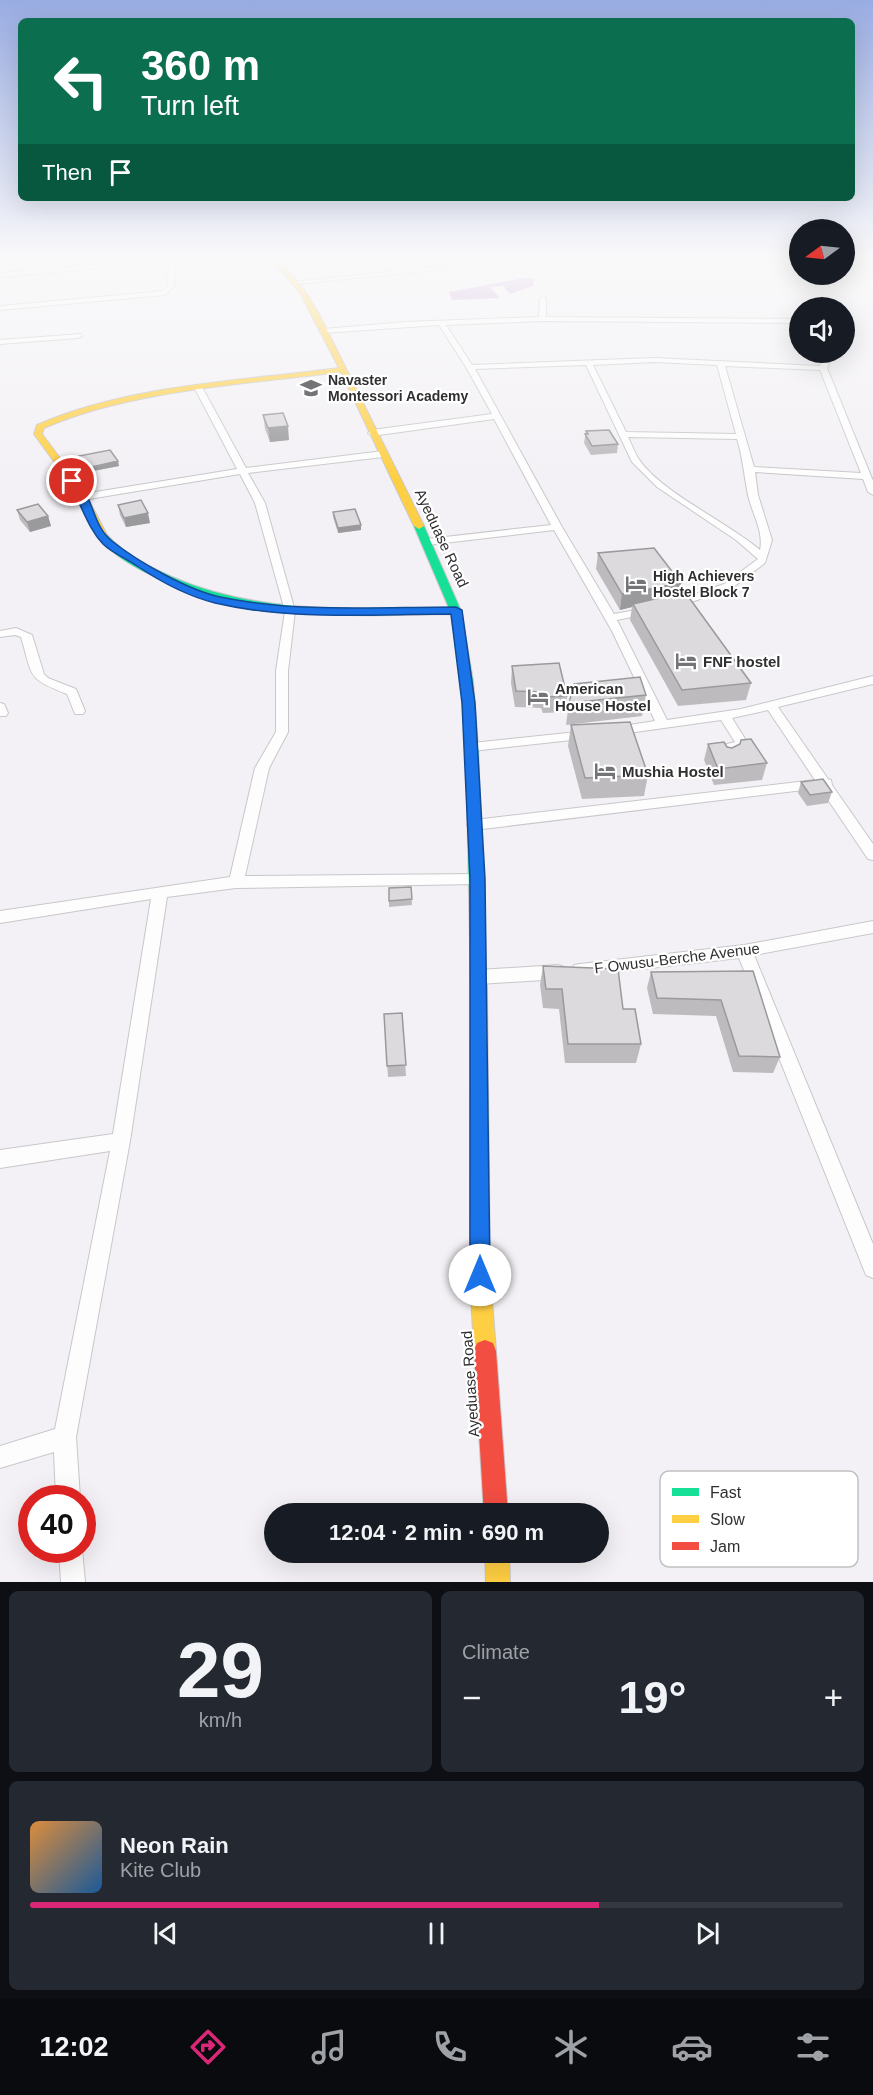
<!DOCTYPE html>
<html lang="en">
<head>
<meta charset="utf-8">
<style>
	:root { --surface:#171b24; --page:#242831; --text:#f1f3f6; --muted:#9ea1a6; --line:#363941; --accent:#db2777 }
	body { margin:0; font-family:Helvetica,sans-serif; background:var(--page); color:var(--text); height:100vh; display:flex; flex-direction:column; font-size:22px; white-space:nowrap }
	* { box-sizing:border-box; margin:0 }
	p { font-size:20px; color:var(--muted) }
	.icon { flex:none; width:33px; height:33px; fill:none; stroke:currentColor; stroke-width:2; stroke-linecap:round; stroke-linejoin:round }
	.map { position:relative; height:1582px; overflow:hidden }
	.details { display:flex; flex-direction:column; gap:9px; padding:9px; background:#0d0f14; flex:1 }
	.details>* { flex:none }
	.guide { position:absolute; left:18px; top:18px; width:837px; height:183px; border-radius:9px; box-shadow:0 6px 24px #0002; background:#0b6e4f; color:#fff; overflow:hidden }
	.needle { width:39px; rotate:255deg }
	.controls { position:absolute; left:789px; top:219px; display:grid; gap:12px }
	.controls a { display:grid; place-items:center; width:66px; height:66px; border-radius:50%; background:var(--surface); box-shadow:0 6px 24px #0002; font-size:30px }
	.speed { position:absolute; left:18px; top:1485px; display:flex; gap:12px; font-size:30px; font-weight:700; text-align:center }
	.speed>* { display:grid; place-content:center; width:78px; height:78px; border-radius:50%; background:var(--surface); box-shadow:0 6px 24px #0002; line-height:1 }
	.speed .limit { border:9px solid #d22; background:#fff; color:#111 }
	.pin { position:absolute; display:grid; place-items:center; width:51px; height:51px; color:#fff; margin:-26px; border:3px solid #fff; border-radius:50%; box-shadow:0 2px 6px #0007 }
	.me { position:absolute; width:66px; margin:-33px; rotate:0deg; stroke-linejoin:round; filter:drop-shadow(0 0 4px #0008) }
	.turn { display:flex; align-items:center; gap:21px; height:126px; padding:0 24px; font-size:27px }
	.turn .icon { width:78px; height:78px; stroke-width:2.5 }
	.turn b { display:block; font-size:42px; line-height:51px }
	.then { display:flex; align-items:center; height:57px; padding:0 24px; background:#0003; gap:12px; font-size:22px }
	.big { font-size:45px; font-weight:600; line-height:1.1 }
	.details .card { flex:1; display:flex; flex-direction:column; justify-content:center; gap:9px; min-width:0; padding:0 21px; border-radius:9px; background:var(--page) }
	.details .dial { align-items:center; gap:0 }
	.dial b { font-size:78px; line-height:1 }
	.song { display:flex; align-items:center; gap:18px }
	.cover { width:72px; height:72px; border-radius:9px; background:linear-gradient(135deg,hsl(30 70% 55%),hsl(210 70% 35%)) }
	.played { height:6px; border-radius:3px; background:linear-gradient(90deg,var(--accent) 70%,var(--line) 70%) }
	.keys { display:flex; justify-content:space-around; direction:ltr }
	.heat { display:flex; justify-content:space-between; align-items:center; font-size:33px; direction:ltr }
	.details .tiles { flex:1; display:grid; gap:9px; grid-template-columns:1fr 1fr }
	.card:last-child { grid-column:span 2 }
	.trip { position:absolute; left:264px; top:1503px; width:345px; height:60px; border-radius:30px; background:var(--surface); box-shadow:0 6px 24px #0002; font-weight:600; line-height:60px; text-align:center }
	.dock { display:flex; height:96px; justify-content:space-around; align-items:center; background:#090b0e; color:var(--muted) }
	.dock .icon { width:42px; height:42px }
	.dock .on { color:var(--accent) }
	.dock b { font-size:27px; color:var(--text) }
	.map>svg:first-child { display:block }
	.water { fill:#c49fda }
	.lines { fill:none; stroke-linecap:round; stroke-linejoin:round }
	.street-casing { stroke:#c8c7c9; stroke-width:2 }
	.fast-casing { stroke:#c8c7c9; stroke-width:2 }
	.slow-casing { stroke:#c8c7c9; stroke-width:2 }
	.jam-casing { stroke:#c8c7c9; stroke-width:2 }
	.street { fill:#fdfdfe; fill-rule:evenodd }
	.fast { fill:#16e098; fill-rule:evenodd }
	.slow { fill:#ffcf43; fill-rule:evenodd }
	.jam { fill:#f24e42; fill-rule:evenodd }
	.wall { fill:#bdbbbe }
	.shaded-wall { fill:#9a999b }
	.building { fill:#dcdadd; stroke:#9a999b; stroke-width:1.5 }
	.route { fill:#1a73e8; stroke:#114b97; stroke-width:1.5 }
	.labels { text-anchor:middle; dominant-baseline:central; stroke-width:4.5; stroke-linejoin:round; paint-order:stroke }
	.far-poi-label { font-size:14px; font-weight:bold; fill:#302f31; stroke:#fff; text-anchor:start }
	.street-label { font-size:15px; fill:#302f31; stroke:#fff }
	.poi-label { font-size:15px; font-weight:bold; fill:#302f31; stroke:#fff; text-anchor:start }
	.key { fill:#fff; stroke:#c1c1c1; stroke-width:1.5 }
	.key-label { font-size:16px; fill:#302f31 }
</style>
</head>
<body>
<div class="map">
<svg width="873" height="1582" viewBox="0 0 873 1582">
	<rect width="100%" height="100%" fill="#f3f1f5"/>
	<!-- water -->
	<path class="water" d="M524 278 535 279 533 286 510 294 503 286 490 287 500 298 452 300 449 292Z"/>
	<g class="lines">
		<defs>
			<path id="street" d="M247 256H273L175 265 174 286 165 295 0 310V306L163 291 168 286 169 265H136L0 277V273L136 261H192Z
				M356 256H362L365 260 360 261Z
				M572 256H578V257L575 259Z
				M447 266 445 269 295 284 292 282Z
				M543 296 546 298V317L800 319V323L542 321 446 325 472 365 654 358 820 366 823 359 822 352H830L831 359 827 368 873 481V495L868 492 863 479 755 472 758 495 772 540 765 563 732 588 674 608 670 607V603L724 584 758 559 736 540 657 487 632 462 586 365 475 369 562 527 614 614 647 608 652 611 651 613 617 620 667 720 741 709 873 676V684L778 707 828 779 831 780 832 785 873 844V860L868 859 820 788 474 830 467 825 474 820 815 780 768 710 732 718 749 745 748 748 732 752 735 758 728 762 723 761 718 749 719 746 735 742 721 720 614 735 610 734 608 731 610 728 655 721 612 631 554 530 427 545 422 542 427 539 551 525 494 419 372 436 368 433 372 430 492 414 466 367 439 325 323 333 319 331 323 329 405 322 539 317 540 298ZM654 362 717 365 736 434 626 432 593 365ZM725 366 820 370 861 473 754 467ZM628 437 737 439C743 458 744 476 748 495 752 514 764 531 760 550 727 522 659 491 638 458 634 451 631 443 628 437Z
				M81 334 82 336 78 338 0 344V340Z
				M198 385 202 387 246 468 383 451 387 454 383 457 248 473 265 503 295 611 288 671V732L269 768 245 876 477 874 482 875 484 879 482 883 477 884 236 888 167 897 130 1141 76 1437 80 1498H56L54 1452 0 1468V1446L55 1429 110 1151 0 1168V1150L113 1134 151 899 0 923V911L230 877 255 768 276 732V671L285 611 255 503 240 474 83 500 78 497 83 494 237 469 194 387Z
				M16 628 32 635 44 674 48 678 76 689 85 711 83 714H75L67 694C26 678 33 677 21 637L15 635 0 637V631Z
				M0 703 4 704 8 713 6 716H0Z
				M586 731 590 732 592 735 590 738 472 751 466 747 472 743Z
				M873 921V933L754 955 873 1244V1278L866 1275 739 958 580 976 574 975 572 970 574 965 580 964 744 945Z
				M558 965 564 967 566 972 564 977 558 979 479 984 473 982 471 977 473 972 479 970Z
				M82 1549 85 1582H61L59 1550Z"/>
			<path id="fast" d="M419 523 424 526 461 611 473 681 478 747 487 991 485 996 479 998 473 996 471 991 466 747 461 681 451 614C352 616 255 620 162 580 139 570 114 557 98 537L99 535H107C124 554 148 566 172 577 260 615 355 609 449 608L414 526Z"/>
			<path id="slow" d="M269 256H275L305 291 319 314 424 526 419 529 414 526 341 372C247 384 130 390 44 428L42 434 83 489 108 537 107 539H99L74 489 34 434 37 425C128 385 240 381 339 368L300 293Z
				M479 984 485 986 487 991 490 1275 496 1351 493 1359 485 1362 477 1359 474 1351 470 1275 471 991 473 986Z
				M485 1552H509L510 1582H486Z"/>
			<path id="jam" d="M485 1340 493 1343 496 1351 508 1514H484L474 1351 477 1343Z"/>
		</defs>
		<!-- street casing -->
		<use href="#street" class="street-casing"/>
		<!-- fast casing -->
		<use href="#fast" class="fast-casing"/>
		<!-- slow casing -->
		<use href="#slow" class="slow-casing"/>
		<!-- jam casing -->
		<use href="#jam" class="jam-casing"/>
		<!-- street -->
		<use href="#street" class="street"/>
		<!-- fast -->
		<use href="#fast" class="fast"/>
		<!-- slow -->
		<use href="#slow" class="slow"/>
		<!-- jam -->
		<use href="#jam" class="jam"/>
	</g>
	<!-- wall -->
	<path class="wall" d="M263 415 289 440 270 442 265 429Z
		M586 431 618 444 617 453 591 455 584 443Z
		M79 456 119 466 88 472 80 461Z
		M118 505 150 523 126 527 120 515Z
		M17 510 48 516 51 526 30 532 20 520Z
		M333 512 361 525V530L338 533 333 517Z
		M598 553 679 593 751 683 746 700 678 706 630 620 632 607 620 610 596 569Z
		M512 666 567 696 566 712 543 713 541 708 515 707 511 683Z
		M646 695 642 716 566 725 569 703Z
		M571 725 648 775 644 796 582 799 568 746Z
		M708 744 727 747 767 763 762 780 714 785 704 760Z
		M801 782 832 792 828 803 807 806 798 793Z
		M411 887 412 905 389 907V888Z
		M543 966 623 1009 641 1044 636 1063H565L559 1009 543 1008 540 985Z
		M753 971 780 1057 773 1073 733 1072 716 1016 653 1014 647 988 651 972Z
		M402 1013 406 1076 388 1077 384 1014Z"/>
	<!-- shaded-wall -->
	<path class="shaded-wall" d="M288 426 289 440 270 442 268 428Z
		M118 461 119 466 88 472 87 468Z
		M148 513 150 523 126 527 124 518Z
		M48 516 51 526 30 532 27 522Z
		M361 525V530L338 533V528Z
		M681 583 678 598 633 604 632 607 620 610 622 594Z"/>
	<!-- building -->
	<path class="building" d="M283 413 288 426 268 428 263 415Z
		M609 430 618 444 592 446 585 434H588L586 431Z
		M110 450 118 461 87 468 79 456Z
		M141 500 148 513 124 518 118 505Z
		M38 504 48 516 27 522 17 510Z
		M355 509 361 525 338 528 333 512Z
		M654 548 681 583 622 594 598 553Z
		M685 592 751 683 682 690 633 604Z
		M559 663 567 696 544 697 543 692 516 691 512 666Z
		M640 677 646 695 569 703 574 684Z
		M630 722 648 775 585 778 571 725Z
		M751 739 767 763 718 769 708 744 724 742 727 747 732 748 740 744 741 740Z
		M823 779 832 792 810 795 801 782Z
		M411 887 412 899 389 901V888Z
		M543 966 618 969 623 1009H635L641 1044H568L562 989H546Z
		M753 971 780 1057 739 1056 721 1000 657 998 651 972Z
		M402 1013 406 1065 387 1066 384 1014Z"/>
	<!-- sky -->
	<linearGradient id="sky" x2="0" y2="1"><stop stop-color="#99ace2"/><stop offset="0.54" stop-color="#faf9fa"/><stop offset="1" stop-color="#faf9fa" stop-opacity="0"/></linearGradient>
	<rect width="873" height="478" fill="url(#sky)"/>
	<!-- route -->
	<path class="route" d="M68 479H75C79 485 85 491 88 498 95 513 98 530 112 541 138 562 188 590 220 597 297 613 378 607 456 607L462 610 475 703 485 879 490 1275 487 1283 480 1286 473 1283 470 1275V879L462 703 451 614C373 614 291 621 215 603 187 596 161 582 137 566 127 559 112 553 103 544 86 526 81 501 67 481Z"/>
	<!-- icons -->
	<defs>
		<symbol id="school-bare" viewBox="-9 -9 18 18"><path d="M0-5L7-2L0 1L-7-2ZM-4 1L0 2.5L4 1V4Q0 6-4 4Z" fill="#747376" stroke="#fff" stroke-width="2.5" paint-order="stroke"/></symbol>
		<symbol id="hotel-bare" viewBox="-9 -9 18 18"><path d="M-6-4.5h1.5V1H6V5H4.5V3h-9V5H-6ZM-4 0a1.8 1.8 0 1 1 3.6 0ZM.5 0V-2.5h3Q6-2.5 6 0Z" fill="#747376" stroke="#fff" stroke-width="2.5" paint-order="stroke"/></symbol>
	</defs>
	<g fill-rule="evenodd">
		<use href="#school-bare" x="296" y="373" width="30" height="30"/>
		<use href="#hotel-bare" x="621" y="569" width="30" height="30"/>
		<use href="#hotel-bare" x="671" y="646" width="30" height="30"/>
		<use href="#hotel-bare" x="523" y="682" width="30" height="30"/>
		<use href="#hotel-bare" x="590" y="756" width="30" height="30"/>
	</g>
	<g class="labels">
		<!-- far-poi labels -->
		<g class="far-poi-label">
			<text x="328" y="380">Navaster<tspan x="328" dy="16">Montessori Academy</tspan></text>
			<text x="653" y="576">High Achievers<tspan x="653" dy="16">Hostel Block 7</tspan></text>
		</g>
		<!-- street labels -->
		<g class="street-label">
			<text transform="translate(442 538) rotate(65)">Ayeduase Road</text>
			<text transform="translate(677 958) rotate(-7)">F Owusu-Berche Avenue</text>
			<text transform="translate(470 1384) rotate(-94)">Ayeduase Road</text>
		</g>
		<!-- poi labels -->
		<g class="poi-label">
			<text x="703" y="661">FNF hostel</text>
			<text x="555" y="688">American<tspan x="555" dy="17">House Hostel</tspan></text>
			<text x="622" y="771">Mushia Hostel</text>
		</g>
	</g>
	<!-- legend -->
	<rect x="660" y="1471" width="198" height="96" rx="9" class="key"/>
	<rect x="672" y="1488" width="27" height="8" fill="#16e098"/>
	<rect x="672" y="1515" width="27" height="8" fill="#ffcf43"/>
	<rect x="672" y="1542" width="27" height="8" fill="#f24e42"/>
	<g class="key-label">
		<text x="710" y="1498">Fast</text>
		<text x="710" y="1525">Slow</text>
		<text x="710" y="1552">Jam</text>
	</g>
</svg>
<div class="controls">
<a><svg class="needle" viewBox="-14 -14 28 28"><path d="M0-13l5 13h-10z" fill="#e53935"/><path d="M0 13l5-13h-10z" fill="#9ea1a6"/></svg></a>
<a><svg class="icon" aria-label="sound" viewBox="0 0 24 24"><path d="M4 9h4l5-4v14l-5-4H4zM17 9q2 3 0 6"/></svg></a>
</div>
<div class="speed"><div class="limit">40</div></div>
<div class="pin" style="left:72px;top:481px;background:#d93025"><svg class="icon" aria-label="arrive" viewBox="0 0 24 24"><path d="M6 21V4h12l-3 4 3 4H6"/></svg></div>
<svg class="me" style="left:480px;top:1275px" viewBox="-20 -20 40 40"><circle r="19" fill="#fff"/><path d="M0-13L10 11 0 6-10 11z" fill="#1a73e8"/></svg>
<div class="trip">12:04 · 2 min · 690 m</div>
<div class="guide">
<div class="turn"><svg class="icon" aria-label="left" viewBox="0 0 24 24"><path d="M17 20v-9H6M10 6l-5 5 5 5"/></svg><div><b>360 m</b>Turn left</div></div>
<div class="then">Then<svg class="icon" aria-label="arrive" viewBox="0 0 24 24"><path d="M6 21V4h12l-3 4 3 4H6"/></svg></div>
</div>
</div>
<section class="details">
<div class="tiles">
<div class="card dial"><b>29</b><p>km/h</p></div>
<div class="card"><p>Climate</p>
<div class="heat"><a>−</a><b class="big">19°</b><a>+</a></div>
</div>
<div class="card">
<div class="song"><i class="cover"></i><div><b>Neon Rain</b><p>Kite Club</p></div></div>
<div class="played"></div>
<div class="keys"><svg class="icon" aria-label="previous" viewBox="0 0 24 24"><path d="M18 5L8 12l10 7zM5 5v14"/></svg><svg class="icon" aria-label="pause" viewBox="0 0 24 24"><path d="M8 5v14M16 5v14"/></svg><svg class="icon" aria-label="next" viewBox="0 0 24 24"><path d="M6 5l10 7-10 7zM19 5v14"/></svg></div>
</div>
</div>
</section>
<nav class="dock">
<b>12:02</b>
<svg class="icon on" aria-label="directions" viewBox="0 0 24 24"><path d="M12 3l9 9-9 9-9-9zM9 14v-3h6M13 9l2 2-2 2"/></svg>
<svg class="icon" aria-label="music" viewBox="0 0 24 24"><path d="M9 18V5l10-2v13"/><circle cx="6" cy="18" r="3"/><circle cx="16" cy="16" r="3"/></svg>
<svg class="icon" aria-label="phone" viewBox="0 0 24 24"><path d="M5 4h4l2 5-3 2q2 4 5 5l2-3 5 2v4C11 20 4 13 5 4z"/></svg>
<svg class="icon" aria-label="climate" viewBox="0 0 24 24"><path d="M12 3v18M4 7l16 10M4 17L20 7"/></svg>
<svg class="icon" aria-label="car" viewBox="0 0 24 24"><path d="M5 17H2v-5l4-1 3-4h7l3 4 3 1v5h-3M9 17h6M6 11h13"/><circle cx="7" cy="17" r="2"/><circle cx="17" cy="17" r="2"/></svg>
<svg class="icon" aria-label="filters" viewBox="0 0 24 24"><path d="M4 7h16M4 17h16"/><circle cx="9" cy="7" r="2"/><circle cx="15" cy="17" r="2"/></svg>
</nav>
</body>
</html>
